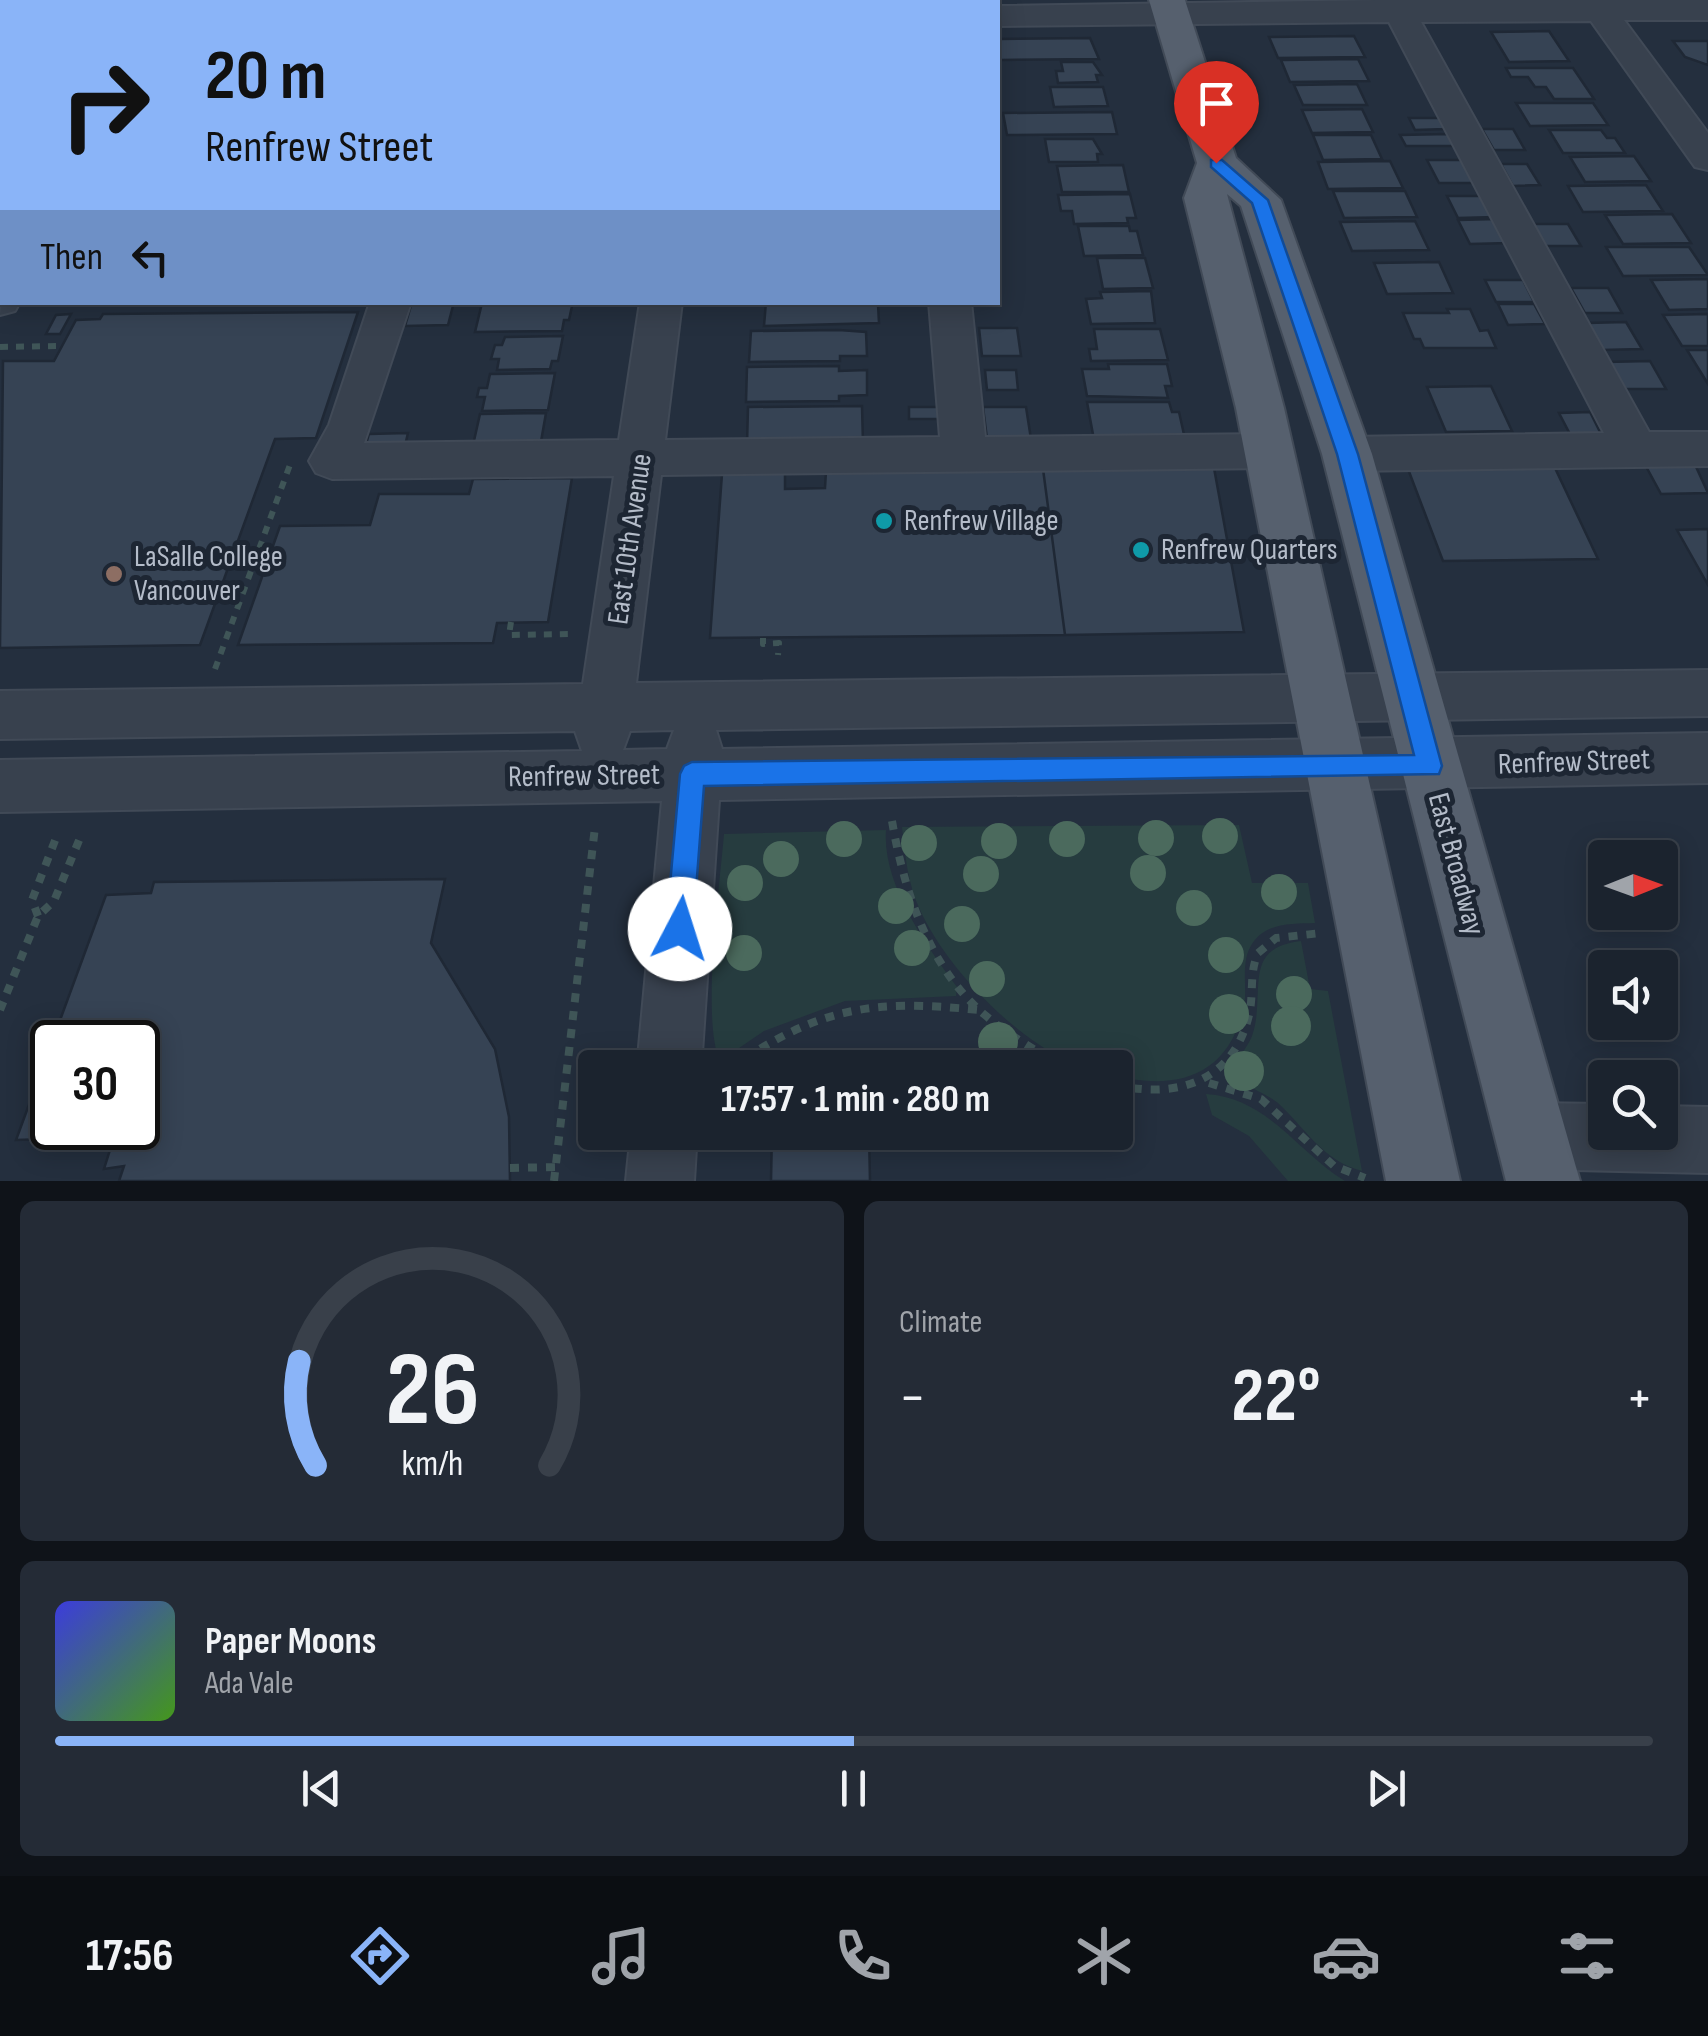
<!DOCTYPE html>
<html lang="en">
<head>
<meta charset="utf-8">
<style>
	:root { --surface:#1b232e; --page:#242b36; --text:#f1f3f6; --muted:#a0a4aa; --line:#39404a; --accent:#8ab4f8 }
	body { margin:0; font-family:"Sofia Sans Condensed",sans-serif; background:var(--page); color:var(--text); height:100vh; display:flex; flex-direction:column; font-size:38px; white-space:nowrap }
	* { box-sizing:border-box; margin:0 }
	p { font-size:32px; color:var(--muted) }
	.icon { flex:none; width:55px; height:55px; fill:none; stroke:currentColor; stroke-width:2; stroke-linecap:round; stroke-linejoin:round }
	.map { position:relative; height:1181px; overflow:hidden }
	.panel { display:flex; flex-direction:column; gap:20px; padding:20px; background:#0f1319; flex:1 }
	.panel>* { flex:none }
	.hud { position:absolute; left:0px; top:0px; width:1000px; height:305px; box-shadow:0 5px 25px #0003,0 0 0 2px var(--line); background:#8ab4f8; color:#111; overflow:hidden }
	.needle { width:65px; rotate:89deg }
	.fabs { position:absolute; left:1588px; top:840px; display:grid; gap:20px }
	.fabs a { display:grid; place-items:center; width:90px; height:90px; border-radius:10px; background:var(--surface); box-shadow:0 5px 25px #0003,0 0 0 2px var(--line); font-size:50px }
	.speed { position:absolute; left:30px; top:1020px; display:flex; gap:20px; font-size:50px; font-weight:700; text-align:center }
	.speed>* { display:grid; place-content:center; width:130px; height:130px; border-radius:50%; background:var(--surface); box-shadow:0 5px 25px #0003,0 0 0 2px var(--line); line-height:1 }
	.speed .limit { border:5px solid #111; border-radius:15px; background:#fff; color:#111 }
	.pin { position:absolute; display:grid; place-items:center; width:85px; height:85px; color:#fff; margin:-102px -42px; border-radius:50% 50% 50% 0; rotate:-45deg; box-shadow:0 0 10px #0007 }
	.pin .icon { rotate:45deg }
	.me { position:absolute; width:110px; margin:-55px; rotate:5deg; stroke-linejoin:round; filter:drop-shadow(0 0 8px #0008) }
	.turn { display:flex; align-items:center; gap:35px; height:210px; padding:0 40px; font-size:45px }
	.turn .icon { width:130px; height:130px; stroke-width:2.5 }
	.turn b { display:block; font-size:70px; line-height:85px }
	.then { display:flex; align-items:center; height:95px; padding:0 40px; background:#0003; gap:20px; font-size:38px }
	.big { font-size:75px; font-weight:700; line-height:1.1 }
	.panel .widget { flex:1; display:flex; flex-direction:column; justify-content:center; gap:15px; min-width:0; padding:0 35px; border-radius:15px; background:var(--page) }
	.panel .dial { align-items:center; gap:0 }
	.dial svg { height:260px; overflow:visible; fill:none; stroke:var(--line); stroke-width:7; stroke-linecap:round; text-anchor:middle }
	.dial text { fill:var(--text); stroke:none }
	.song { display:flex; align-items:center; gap:30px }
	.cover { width:120px; height:120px; border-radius:15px; background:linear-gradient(135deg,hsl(240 70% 55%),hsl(100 70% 35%)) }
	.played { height:10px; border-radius:5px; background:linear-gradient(90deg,var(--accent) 50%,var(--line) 50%) }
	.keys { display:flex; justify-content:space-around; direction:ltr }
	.heat { display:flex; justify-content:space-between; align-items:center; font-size:55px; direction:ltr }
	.panel .tiles { flex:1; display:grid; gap:20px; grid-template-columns:1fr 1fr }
	.widget:last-child { grid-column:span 2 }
	.trip { position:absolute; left:578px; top:1050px; width:555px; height:100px; border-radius:10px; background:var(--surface); box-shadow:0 5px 25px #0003,0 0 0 2px var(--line); font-weight:700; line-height:100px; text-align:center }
	.tab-bar { display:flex; height:160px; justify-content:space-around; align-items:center; background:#0b0e12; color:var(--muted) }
	.tab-bar .icon { width:70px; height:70px }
	.tab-bar .on { color:var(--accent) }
	.tab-bar b { font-size:45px; color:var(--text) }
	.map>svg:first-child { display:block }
	.green { fill:#263c3f }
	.building { fill:#364354; stroke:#1f2835; stroke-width:2.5; fill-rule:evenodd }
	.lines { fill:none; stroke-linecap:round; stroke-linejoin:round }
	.minor-casing { stroke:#414a57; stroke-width:4 }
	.major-casing { stroke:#414a57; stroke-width:4 }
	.path-far1 { stroke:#3f5557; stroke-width:6; stroke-dasharray:8 8; stroke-linecap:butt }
	.path { stroke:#3f5557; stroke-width:8; stroke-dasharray:9 9; stroke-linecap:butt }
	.minor { fill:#38414e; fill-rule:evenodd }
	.major { fill:#56606e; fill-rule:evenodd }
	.tree { fill:#4b6a5d }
	.route { fill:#1a73e8; stroke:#114b97; stroke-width:2.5 }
	.culture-dot { fill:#0f9aa8; stroke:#1d2633; stroke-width:4 }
	.education-dot { fill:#8d6e63; stroke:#1d2633; stroke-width:4 }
	.labels { text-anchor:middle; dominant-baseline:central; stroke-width:10; stroke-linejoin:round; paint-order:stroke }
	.poi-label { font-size:30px; fill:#b4bcc9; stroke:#1d2633; text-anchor:start }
	.street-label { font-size:30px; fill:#b4bcc9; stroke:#1d2633 }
</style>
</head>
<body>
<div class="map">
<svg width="1708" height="1181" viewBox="0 0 1708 1181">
	<rect width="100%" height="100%" fill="#242f3e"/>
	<!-- green -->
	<path class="green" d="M1239 825 1252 883H1308L1315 923C1293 924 1266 922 1252 944 1239 964 1249 990 1243 1012 1225 1078 1175 1090 1115 1076V1068C1105 1068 1093 1069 1084 1067 1021 1047 947 969 920 910 908 884 905 856 902 827Z
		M886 830C882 884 926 945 957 987L956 996 845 1001 764 1031 720 1061C701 1022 720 883 724 834Z
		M1301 941 1310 989 1328 991 1362 1171C1323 1161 1306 1129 1278 1103 1265 1092 1242 1087 1234 1072 1235 1059 1247 1049 1252 1036 1267 993 1240 948 1301 941Z
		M1206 1094C1268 1098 1296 1151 1345 1181H1288L1249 1136 1212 1115Z"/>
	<!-- building -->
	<path class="building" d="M1549 31 1569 61 1509 62 1491 32Z
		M1354 36 1365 57 1278 58 1269 37Z
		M1090 38 1099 59 1000 60 998 46V39Z
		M1673 41H1708V65L1685 57Z
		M0 49H2V183H0Z
		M1358 59 1369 81 1290 82 1281 60Z
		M1061 62H1093L1102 75H1096L1098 82 1058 83 1056 71H1063Z
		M1506 68H1573L1594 99H1554L1546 87H1535L1528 77H1511Z
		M1357 84 1367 105H1303L1294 85Z
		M1050 87H1103L1108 106 1054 107Z
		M1516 103H1593L1608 125 1530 126Z
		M1362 109 1373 132 1312 133 1302 110Z
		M1112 112 1117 134 1007 135 1003 113Z
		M1409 118H1440L1446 129 1415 130Z
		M1482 129H1513L1525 150H1494Z
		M1549 130H1601L1607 138H1615L1625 153H1563Z
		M1448 134 1454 146H1406L1400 135Z
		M1313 135H1371L1382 159 1323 160Z
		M1045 139H1093L1102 154H1097L1098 162H1049Z
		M1634 156 1651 181 1585 182 1570 157Z
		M1427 160H1466L1478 183H1439Z
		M1390 161 1403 188 1328 189 1318 162Z
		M1501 164H1527L1540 185 1513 186Z
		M1123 165 1129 192H1062L1057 166Z
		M1646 185 1663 211 1583 212 1568 186Z
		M1333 191H1405L1417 217 1344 218Z
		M1130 194 1136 218H1127L1128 223 1074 224 1072 211H1061L1058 195Z
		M1447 196H1484L1496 217 1458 218Z
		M1672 214 1691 243 1623 244 1605 215Z
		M1497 219 1509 243 1470 244 1458 220Z
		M1415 221 1429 250 1352 251 1340 222Z
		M1531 224H1568L1581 246H1544Z
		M1078 226H1129L1130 231H1137L1143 255 1084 256Z
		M1606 247H1689L1708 275 1623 276Z
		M1097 258H1145L1153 288 1103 289Z
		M1439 262 1453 293 1387 294 1374 263Z
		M1708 279V309L1669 310 1651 280Z
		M1485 280H1523L1534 302H1496Z
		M1571 288H1608L1622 313H1585Z
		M1151 291 1155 323 1091 324 1086 299 1102 298 1100 292Z
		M412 302H454L448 325 405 326Z
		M567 302 572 306 569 320H564L562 331 475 332 482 303Z
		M766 302 878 304 879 323 764 326Z
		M1498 304H1534L1545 324 1508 325Z
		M1447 309H1470L1480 331 1488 330 1496 348H1424L1420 339H1414L1403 313H1449Z
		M358 312 316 438 275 439 200 645 0 648 3 361H54L76 320 100 319 103 314Z
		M71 314 60 334H46L56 315Z
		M1708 314V346H1682L1663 315Z
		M1626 322 1642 349 1602 350 1587 323Z
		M979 328H1017L1021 356H982Z
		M1094 329H1160L1168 360 1091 361 1089 349H1097Z
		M839 330 866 332 867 356H840V361L749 362 751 331Z
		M563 336 558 361H552L550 369 497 370 499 359H491L495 345H502L505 337Z
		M1687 350H1708V384Z
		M1650 361 1666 389H1621L1606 362Z
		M1108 364H1167L1172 386H1165L1168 398 1087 396 1082 369H1109Z
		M839 366V371L867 370V395L839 396V401L746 402 747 367Z
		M985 370H1016L1018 390H987Z
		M555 373 548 410 482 411 485 397H477L479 388H487L490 374Z
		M1491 386 1512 431 1446 432 1427 387Z
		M1087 402H1169L1172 412H1179L1185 439 1094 440Z
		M862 406 863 444 747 445 748 407Z
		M909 407H940L941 419H909Z
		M983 407H1026L1031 439H987Z
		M1590 412 1603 438H1572L1559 413Z
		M546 413 539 453 471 454 480 414Z
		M408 433 403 454H363L369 434Z
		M1692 458 1708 493 1661 494 1642 459Z
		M1214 468 1244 632 1065 635 1043 469Z
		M1555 468 1598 559 1443 561 1408 469Z
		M1043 469 1065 635 710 638 722 474 785 473V489L825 488 826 471Z
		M572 478 548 622 497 623 493 643 238 645 280 526 370 525 379 494H469L473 479Z
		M1708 529V585L1677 530Z
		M445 879 431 943 495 1049 509 1117 510 1181H119L124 1166 104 1169 114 1137 16 1140 106 895 151 893 154 882ZM52 1042H138V1128H52Z
		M772 1132H869L870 1181H771Z"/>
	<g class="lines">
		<defs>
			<path id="minor" d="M1377 0H1708V20H1624L1708 133V170L1695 167 1591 21 1421 22 1649 432H1708V466L1347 471 1331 466 1324 454 1331 442 1347 437 1604 433 1389 22 998 26V6Z
				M0 16H2V36H0Z
				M2 285V302H20L15 311 0 315Z
				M370 302H411L364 443 619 440 640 302H682L665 440 940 437 929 302H971L985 437 1270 434 1286 439 1293 451 1286 463 1270 468 661 475 636 683 1708 670V716L716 730 722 749 1708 733V783L719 800 701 1068H637L662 801 0 812V760L582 751 575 731 0 739V691L583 684 614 476 332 479 316 473 309 461 329 425ZM674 730 667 749 623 750 630 731Z
				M1529 1103 1605 1104V1132H1660V1106L1708 1107V1173L1529 1169 1505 1160 1496 1136 1505 1112Z
				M631 1132H697L694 1181H626Z"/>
			<path id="major" d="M1149 0H1185L1236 158 1281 200 1372 454 1580 1181H1506L1322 454 1241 206 1227 194 1284 408 1460 1181H1386L1236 408 1184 198 1197 163Z"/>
		</defs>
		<!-- minor casing -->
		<use href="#minor" class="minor-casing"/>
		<!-- major casing -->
		<use href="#major" class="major-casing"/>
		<!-- path-far1 -->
		<path class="path-far1" d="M0 347 60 346
			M511 622 509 635 570 634
			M763 638V644L779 643 778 655
			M215 669 291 462"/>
		<!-- path -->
		<path class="path" d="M892 821C904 891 929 968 985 1015 1009 1036 1037 1050 1063 1068
			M38 916 32 900 56 838
			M0 1010 38 916 54 901 80 838
			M730 1068C820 1007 872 999 979 1010
			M1209 1083 1261 1099 1334 1166 1365 1178
			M1115 1085C1177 1099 1233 1082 1249 1015 1254 994 1249 973 1258 953L1276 938 1321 933
			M510 1168 556 1167
			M554 1181 595 827"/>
		<!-- minor -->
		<use href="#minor" class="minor"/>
		<!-- major -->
		<use href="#major" class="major"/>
	</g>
	<!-- trees -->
	<g class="tree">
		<circle cx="1220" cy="836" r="18"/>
		<circle cx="1156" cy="838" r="18"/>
		<circle cx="844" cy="839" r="18"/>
		<circle cx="1067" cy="839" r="18"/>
		<circle cx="999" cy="841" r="18"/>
		<circle cx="919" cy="843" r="18"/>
		<circle cx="781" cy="859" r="18"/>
		<circle cx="1148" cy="873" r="18"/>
		<circle cx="981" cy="874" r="18"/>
		<circle cx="745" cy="883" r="18"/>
		<circle cx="1279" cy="892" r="18"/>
		<circle cx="896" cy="906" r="18"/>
		<circle cx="1194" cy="908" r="18"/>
		<circle cx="962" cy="924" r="18"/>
		<circle cx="912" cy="948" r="18"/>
		<circle cx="744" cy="953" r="18"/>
		<circle cx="1226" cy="955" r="18"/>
		<circle cx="987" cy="979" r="18"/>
		<circle cx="1294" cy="994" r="18"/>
		<circle cx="1229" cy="1014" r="20"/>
		<circle cx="1291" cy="1026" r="20"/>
		<circle cx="998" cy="1042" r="20"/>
		<circle cx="1244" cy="1071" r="20"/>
	</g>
	<!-- route -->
	<path class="route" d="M1211 160H1222L1268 200 1358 454 1442 766 1439 774 704 786 693 929 689 938 680 942 670 938 666 929 680 774 684 766 692 762 1414 755 1337 454 1252 203 1211 167Z"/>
	<!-- markers -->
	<g class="culture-dot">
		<circle cx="884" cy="521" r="10"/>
		<circle cx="1141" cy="550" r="10"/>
	</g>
	<circle class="education-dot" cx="114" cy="574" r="10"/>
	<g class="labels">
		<!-- poi labels -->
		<g class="poi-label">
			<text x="904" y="521">Renfrew Village</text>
			<text x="1161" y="550">Renfrew Quarters</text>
			<text x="134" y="557">LaSalle College<tspan x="134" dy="34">Vancouver</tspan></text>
		</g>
		<!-- street labels -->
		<g class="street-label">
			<text transform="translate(630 539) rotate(-82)">East 10th Avenue</text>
			<text transform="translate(1574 762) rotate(-2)">Renfrew Street</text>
			<text transform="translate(584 776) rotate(-1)">Renfrew Street</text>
			<text transform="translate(1456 864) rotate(75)">East Broadway</text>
		</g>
	</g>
</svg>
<div class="fabs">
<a><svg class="needle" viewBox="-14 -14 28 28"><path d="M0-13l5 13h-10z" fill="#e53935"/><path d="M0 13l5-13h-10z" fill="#a0a4aa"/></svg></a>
<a><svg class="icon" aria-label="sound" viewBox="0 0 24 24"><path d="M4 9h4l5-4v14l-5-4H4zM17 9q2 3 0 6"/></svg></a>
<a><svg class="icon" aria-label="search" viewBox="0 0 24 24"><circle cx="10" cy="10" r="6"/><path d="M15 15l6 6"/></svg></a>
</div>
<div class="speed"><div class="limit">30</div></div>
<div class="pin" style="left:1216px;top:163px;background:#d93025"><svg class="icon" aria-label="arrive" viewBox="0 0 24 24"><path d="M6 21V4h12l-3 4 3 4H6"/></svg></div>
<svg class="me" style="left:680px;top:929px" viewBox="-20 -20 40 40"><circle r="19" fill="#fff"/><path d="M0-13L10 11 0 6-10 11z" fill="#1a73e8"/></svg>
<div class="trip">17:57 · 1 min · 280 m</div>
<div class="hud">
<div class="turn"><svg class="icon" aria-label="right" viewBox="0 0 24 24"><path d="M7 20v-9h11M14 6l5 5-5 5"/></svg><div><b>20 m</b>Renfrew Street</div></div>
<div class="then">Then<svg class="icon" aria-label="left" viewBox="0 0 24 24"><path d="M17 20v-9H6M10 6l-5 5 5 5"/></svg></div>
</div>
</div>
<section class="panel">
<div class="tiles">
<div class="widget dial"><svg viewBox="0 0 100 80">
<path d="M14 69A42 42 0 1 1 86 69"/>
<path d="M14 69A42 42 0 0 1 9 37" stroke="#8ab4f8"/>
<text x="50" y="56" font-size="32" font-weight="700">26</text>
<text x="50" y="72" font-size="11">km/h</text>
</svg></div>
<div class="widget"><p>Climate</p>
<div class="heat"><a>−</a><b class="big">22°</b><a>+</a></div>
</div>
<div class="widget">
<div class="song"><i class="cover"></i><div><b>Paper Moons</b><p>Ada Vale</p></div></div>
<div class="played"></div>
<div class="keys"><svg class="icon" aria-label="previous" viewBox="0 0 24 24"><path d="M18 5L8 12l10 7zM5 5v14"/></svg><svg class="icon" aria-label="pause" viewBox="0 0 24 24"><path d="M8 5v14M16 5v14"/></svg><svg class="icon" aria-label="next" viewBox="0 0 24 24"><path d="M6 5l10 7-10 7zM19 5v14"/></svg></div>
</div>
</div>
</section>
<nav class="tab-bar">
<b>17:56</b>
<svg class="icon on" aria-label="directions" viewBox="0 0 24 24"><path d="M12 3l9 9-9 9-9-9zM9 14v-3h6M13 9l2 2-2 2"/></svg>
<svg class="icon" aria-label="music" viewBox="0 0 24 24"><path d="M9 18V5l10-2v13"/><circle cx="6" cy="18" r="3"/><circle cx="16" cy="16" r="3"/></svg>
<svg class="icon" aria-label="phone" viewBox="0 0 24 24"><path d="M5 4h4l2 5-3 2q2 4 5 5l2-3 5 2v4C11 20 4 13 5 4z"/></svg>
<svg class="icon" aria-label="climate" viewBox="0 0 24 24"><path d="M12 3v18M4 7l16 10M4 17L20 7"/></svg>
<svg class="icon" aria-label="car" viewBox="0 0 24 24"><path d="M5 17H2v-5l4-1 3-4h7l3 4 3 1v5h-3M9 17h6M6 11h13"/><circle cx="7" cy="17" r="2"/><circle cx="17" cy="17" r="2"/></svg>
<svg class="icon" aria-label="filters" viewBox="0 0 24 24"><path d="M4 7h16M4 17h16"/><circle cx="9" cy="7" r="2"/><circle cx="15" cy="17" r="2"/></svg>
</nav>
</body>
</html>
